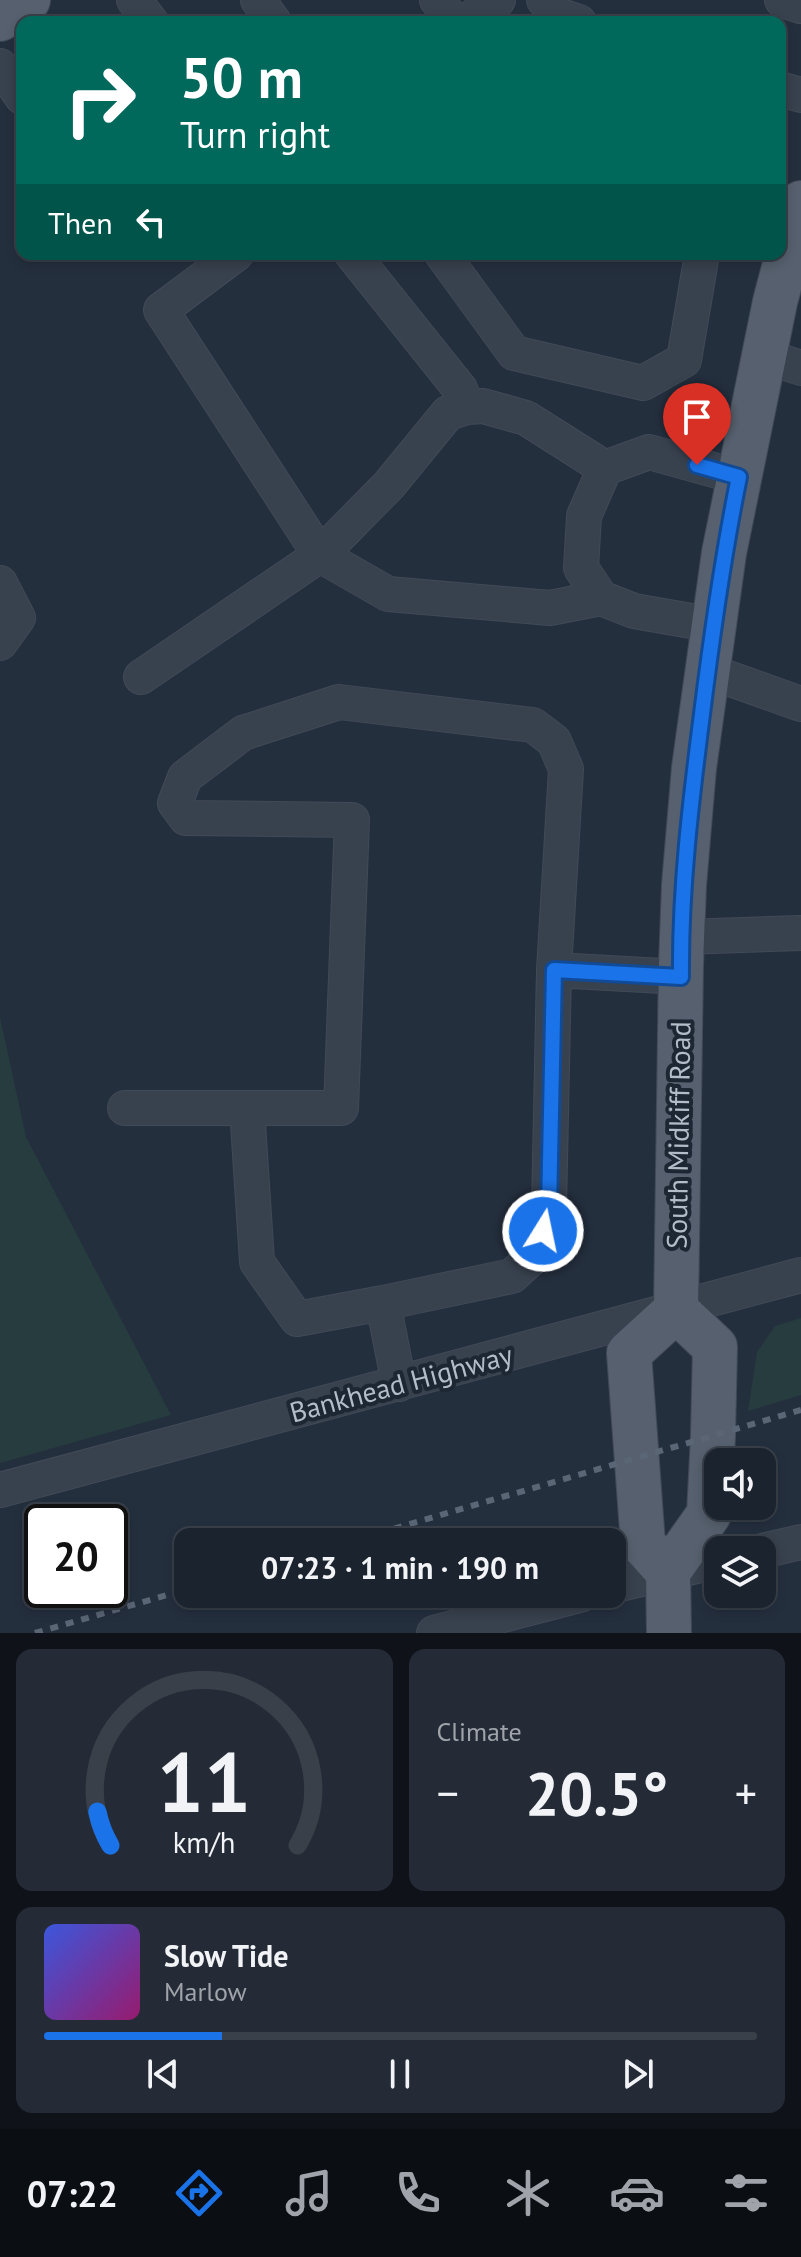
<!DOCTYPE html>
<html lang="en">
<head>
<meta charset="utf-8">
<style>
	:root { --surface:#1b232e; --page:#242b36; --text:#f1f3f6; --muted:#a0a4aa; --line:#39404a; --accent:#1a73e8 }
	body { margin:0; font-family:"PT Sans",sans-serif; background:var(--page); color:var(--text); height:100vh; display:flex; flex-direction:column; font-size:30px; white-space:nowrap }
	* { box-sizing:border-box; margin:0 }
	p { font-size:26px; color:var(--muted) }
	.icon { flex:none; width:44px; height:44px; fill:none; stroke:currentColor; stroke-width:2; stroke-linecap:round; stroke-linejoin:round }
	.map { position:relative; height:1633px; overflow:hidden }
	.drawer { display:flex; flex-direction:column; gap:16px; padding:16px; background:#0f1319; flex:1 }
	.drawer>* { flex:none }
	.top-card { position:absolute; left:16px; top:16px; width:770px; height:244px; border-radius:16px; box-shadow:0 4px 12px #0003,0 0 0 2px var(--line); background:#00695c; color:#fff; overflow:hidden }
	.buttons { position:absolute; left:704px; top:1448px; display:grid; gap:16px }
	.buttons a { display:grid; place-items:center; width:72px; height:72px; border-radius:16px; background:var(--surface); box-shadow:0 4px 12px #0003,0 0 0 2px var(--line); font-size:40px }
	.speed { position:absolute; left:24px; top:1504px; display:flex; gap:16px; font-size:40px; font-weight:700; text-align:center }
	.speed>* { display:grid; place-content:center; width:104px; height:104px; border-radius:50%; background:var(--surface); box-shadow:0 4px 12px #0003,0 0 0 2px var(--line); line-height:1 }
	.speed .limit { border:4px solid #111; border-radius:12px; background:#fff; color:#111 }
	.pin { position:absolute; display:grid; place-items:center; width:68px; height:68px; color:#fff; margin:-82px -34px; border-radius:50% 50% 50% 0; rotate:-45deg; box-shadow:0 0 8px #0007 }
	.pin .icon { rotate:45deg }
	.me { position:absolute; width:88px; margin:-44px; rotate:10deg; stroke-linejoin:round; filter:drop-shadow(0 0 6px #0008) }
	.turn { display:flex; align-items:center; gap:28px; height:168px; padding:0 32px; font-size:36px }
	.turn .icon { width:104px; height:104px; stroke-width:2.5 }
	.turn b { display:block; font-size:56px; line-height:68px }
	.then { display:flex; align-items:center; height:76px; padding:0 32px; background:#0003; gap:16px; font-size:30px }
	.big { font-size:60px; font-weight:700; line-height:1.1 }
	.drawer .widget { flex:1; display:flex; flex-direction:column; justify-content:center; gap:12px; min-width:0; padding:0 28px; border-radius:16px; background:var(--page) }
	.drawer .dial { align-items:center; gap:0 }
	.dial svg { height:208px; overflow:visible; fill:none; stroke:var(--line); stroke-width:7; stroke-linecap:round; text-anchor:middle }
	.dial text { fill:var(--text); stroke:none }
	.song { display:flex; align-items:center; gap:24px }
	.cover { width:96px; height:96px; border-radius:12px; background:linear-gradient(135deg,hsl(230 70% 55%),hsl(320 70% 35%)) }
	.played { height:8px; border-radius:4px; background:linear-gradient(90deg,var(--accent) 25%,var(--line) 25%) }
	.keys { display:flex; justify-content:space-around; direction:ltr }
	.heat { display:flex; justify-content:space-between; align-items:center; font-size:44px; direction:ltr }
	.drawer .tiles { flex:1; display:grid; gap:16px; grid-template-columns:1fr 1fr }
	.widget:last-child { grid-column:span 2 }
	.trip { position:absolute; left:174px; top:1528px; width:452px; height:80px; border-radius:16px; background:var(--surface); box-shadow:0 4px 12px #0003,0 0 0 2px var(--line); font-weight:700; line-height:80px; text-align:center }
	.menu { display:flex; height:128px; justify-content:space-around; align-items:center; background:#0b0e12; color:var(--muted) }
	.menu .icon { width:56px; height:56px }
	.menu .on { color:var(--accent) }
	.menu b { font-size:36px; color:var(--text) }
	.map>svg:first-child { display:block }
	.green { fill:#263c3f }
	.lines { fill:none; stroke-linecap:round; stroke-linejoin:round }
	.minor-casing { stroke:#414a57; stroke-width:36 }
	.major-casing { stroke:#414a57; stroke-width:46 }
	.minor { stroke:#38414e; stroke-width:34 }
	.major { stroke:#56606e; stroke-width:44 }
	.rail { stroke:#5a6575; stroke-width:6; stroke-dasharray:8 8; stroke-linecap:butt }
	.route-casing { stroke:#114b97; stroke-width:20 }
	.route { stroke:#1a73e8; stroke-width:14 }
	.labels { text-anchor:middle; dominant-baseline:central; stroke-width:8; stroke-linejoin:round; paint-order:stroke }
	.street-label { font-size:28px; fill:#b4bcc9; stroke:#1d2633 }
</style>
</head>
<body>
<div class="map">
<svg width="801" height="1633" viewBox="0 0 801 1633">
	<rect width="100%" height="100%" fill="#242f3e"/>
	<!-- green -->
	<path class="green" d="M0 1017 26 1137 171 1415 0 1463Z
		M801 1318V1395L748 1411 757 1352 775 1326Z"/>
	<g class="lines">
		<defs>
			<path id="minor" d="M134 0 151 22
				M258 0 274 22
				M437 0 454 22
				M544 0 558 15 579 22
				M782 0 801 6
				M465 22 498 0
				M0 66 22 97
				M780 89 801 95
				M352 254 460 389 467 407
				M442 254 514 353 643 383 684 360 702 254
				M764 356 801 368
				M0 583 18 618 0 643
				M601 598 550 608 388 594 320 555 389 485 448 413 467 407 483 406 526 418 605 468
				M714 625 634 611 601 598 581 568 584 516 605 468 649 452 739 477
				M708 671 801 704
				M141 677 320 555 161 310 236 254
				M682 937 801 933
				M554 970 549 1208 536 1254 512 1276 383 1303 297 1319 257 1262 247 1108H341L352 820 186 818 175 803 185 777 243 733 339 702 533 725 554 741 566 769 554 970 681 977
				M125 1108H247
				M383 1303 399 1384
				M0 1490 801 1275
				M762 1551 801 1542
				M612 1586 718 1561
				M434 1633 583 1594"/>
			<path id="major" d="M0 19 28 0
				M668 1572 643 1544 629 1353 676 1310
				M669 1633 668 1572 709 1514 713 1436 715 1347 676 1310 681 965 684 885 694 768 724 553 775 302 801 203"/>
		</defs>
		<!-- minor casing -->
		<use href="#minor" class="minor-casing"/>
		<!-- major casing -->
		<use href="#major" class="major-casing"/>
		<!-- minor -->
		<use href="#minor" class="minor"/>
		<!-- major -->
		<use href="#major" class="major"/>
		<!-- rail -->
		<path class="rail" d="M348 1542 801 1410
			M35 1633 188 1589"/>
	</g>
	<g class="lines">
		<defs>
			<path id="route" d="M543 1231 549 1208 554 970 681 977C680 889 691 800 702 714 712 634 723 555 739 477L697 465"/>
		</defs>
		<!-- route casing -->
		<use href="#route" class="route-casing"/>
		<!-- route -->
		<use href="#route" class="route"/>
	</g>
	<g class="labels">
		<!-- street labels -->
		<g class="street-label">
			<text transform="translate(678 1135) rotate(-89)">South Midkiff Road</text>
			<text transform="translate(401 1383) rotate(-15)">Bankhead Highway</text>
		</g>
	</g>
</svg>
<div class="buttons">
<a><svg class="icon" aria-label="sound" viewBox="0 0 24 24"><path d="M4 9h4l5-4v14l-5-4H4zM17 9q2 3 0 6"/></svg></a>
<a><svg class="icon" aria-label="layers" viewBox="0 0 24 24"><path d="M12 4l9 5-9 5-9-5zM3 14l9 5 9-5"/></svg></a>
</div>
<div class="speed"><div class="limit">20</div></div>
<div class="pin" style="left:697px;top:465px;background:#d93025"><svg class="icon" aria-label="arrive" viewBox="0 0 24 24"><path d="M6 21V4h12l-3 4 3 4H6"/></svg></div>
<svg class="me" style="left:543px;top:1231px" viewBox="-20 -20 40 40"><circle r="17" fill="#1a73e8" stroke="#fff" stroke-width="3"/><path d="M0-11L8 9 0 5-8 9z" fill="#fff"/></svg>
<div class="trip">07:23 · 1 min · 190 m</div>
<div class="top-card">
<div class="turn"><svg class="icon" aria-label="right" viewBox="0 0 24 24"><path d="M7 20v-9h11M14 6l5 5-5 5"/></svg><div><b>50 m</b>Turn right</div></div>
<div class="then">Then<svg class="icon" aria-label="left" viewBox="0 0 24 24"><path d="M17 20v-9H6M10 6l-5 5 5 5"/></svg></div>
</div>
</div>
<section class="drawer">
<div class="tiles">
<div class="widget dial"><svg viewBox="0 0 100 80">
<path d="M14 69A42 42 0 1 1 86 69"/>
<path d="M14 69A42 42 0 0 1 9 56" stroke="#1a73e8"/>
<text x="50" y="56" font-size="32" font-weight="700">11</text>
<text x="50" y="72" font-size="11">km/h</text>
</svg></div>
<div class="widget"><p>Climate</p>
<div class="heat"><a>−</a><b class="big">20.5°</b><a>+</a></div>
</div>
<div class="widget">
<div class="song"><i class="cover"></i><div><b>Slow Tide</b><p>Marlow</p></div></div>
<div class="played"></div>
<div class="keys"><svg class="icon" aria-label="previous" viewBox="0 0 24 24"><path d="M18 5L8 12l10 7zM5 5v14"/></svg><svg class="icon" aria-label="pause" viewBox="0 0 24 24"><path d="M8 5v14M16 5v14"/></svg><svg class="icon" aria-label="next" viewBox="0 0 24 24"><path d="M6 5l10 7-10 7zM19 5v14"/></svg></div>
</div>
</div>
</section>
<nav class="menu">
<b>07:22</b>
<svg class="icon on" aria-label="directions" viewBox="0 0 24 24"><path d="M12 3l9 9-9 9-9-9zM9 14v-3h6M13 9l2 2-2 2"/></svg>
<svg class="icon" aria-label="music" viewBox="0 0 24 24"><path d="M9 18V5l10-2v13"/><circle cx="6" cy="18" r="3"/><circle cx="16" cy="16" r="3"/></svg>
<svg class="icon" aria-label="phone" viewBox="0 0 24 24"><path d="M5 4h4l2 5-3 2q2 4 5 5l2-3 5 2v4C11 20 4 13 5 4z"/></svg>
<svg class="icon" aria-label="climate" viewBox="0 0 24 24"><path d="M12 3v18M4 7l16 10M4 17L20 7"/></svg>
<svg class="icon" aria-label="car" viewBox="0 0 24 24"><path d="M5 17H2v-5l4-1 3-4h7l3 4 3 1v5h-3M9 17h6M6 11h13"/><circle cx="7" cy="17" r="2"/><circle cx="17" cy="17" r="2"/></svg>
<svg class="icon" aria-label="filters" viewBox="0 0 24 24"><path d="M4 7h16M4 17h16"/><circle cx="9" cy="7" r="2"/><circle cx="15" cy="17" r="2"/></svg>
</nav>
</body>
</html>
